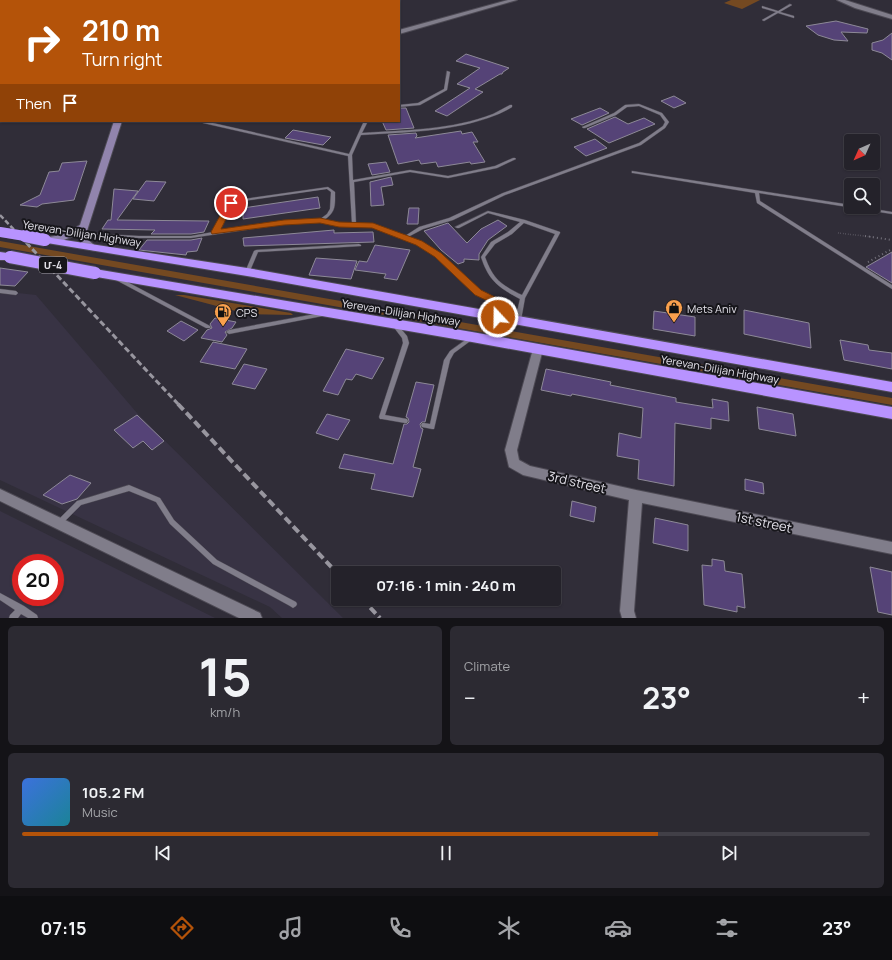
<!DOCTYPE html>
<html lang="en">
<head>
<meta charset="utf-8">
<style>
	:root { --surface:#24222a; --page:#2c2a32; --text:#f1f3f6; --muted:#a3a4a8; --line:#413f47; --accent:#b45309 }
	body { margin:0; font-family:Manrope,"Noto Sans Armenian",sans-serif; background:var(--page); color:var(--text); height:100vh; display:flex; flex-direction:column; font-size:15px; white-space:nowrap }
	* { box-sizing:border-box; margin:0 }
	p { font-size:13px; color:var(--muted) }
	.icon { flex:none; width:22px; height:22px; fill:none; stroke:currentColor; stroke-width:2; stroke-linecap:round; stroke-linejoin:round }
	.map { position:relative; height:618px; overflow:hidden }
	.sheet { display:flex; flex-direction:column; gap:8px; padding:8px; background:#141317; flex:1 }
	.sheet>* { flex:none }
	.hud { position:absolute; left:0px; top:0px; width:400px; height:122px; box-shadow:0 1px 3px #0004,0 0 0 1px var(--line); background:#b45309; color:#fff; overflow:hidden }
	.needle { width:26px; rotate:225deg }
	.controls { position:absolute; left:844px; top:134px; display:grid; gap:8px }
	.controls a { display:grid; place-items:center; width:36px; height:36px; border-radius:4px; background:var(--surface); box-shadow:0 1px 3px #0004,0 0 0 1px var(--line); font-size:20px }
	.speed { position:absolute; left:12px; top:554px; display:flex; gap:8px; font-size:20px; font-weight:700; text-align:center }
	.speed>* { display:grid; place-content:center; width:52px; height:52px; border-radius:50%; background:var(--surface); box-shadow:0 1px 3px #0004,0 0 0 1px var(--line); line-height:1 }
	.speed .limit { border:6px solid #d22; background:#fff; color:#111 }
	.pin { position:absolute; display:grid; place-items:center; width:34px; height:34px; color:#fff; margin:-17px; border:2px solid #fff; border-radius:50%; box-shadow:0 1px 4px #0007 }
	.me { position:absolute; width:44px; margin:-22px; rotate:339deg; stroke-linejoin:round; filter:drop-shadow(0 0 3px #0008) }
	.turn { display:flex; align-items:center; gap:14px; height:84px; padding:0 16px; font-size:18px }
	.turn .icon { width:52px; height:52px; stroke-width:2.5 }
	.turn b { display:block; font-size:28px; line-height:34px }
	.then { display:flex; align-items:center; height:38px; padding:0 16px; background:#0003; gap:8px; font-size:15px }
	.big { font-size:30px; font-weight:700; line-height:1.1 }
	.sheet .widget { flex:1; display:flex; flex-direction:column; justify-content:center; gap:6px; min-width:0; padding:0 14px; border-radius:6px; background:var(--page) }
	.sheet .dial { align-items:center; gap:0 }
	.dial b { font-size:52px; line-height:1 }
	.song { display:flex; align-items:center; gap:12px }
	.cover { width:48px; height:48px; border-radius:6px; background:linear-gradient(135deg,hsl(220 70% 55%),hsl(190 70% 35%)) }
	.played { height:4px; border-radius:2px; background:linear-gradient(90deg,var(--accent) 75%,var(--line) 75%) }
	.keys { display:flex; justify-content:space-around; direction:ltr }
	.heat { display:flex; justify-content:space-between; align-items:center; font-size:22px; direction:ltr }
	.sheet .tiles { flex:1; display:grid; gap:8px; grid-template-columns:1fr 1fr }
	.widget:last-child { grid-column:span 2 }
	.trip { position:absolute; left:331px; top:566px; width:230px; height:40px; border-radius:4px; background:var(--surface); box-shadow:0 1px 3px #0004,0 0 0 1px var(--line); font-weight:700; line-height:40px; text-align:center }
	.menu { display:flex; height:64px; justify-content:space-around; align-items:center; background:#0e0e11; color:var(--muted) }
	.menu .icon { width:28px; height:28px }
	.menu .selected { color:var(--accent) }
	.menu b { font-size:18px; color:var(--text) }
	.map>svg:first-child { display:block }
	.built { fill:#383344; fill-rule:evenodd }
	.green { fill:#744921 }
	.building { fill:#554377; stroke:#8d8997 }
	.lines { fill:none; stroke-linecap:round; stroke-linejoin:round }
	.lane-casing { stroke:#4d4a54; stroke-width:1 }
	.street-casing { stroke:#4d4a54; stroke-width:2 }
	.secondary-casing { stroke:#4d4a54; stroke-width:2 }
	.highway-casing { stroke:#4d4a54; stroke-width:2 }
	.path-far1 { stroke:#74727c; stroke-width:1.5; stroke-dasharray:0.5 2; stroke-linecap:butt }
	.path { stroke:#74727c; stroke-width:2; stroke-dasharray:1 3; stroke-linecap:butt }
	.lane { fill:#807d8a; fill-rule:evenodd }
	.street { fill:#807d8a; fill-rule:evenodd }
	.secondary { fill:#9184ad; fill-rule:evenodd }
	.highway { fill:#b893ff; fill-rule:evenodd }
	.rail-far2 { stroke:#98969f; stroke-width:2.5; stroke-dasharray:5 2.5; stroke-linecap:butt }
	.rail-far1 { stroke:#98969f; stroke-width:3; stroke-dasharray:6 3; stroke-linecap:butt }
	.rail { stroke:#98969f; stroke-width:4; stroke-dasharray:8 4; stroke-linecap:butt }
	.highway-bridge-far1-casing { stroke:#4d4a54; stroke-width:10; stroke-linecap:butt }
	.highway-bridge-casing { stroke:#4d4a54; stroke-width:14; stroke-linecap:butt }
	.highway-bridge-far1 { stroke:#b893ff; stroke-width:10 }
	.highway-bridge { stroke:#b893ff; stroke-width:12 }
	.route { fill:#b45309; stroke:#753606 }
	.labels { text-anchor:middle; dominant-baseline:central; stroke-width:4; stroke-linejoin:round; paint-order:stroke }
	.shield { fill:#17161b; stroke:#a6a4ab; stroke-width:1 }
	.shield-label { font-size:10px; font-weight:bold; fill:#e3e1e9 }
	.street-label { font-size:11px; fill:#e3e1e9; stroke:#17161b }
	.poi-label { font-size:11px; fill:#e3e1e9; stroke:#17161b; text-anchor:start }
	.near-street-label { font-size:13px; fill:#e3e1e9; stroke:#17161b }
</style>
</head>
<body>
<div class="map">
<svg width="892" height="618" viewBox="0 0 892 618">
	<rect width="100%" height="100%" fill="#302d38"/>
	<!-- built -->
	<path class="built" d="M0 291 36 295 137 413 343 618H282L270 607 0 480Z
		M0 511 215 618H0ZM21 563H55V597H21Z"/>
	<!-- green -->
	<path class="green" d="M731 0H760L742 9 724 3Z
		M0 241 892 398V405L0 247Z
		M175 295H184L291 313 293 315 247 314Z"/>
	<!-- building -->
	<path class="building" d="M836 21 868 29 867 33 841 32 848 41 834 40 818 35 806 26Z
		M892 33V60L882 53 872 50V43L883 40Z
		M466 54 509 68 503 72 502 74H500L475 89 483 92 447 116 435 111 470 88 457 84 480 68 456 61Z
		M674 96 686 103 674 108 661 101Z
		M399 108H406L414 128 386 130 382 121H399Z
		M600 108 609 113 582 125 571 119Z
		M615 117 628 124 644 118 655 124 609 143 587 129Z
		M293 130 331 137 323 145 285 138Z
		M461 131 462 134 472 132 478 142H473L485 162 471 164 470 162 438 167 436 162 421 164 419 160 398 164 388 135 416 133 417 136 415 138Z
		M595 139 607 148 586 156 574 147Z
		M87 161 74 200 42 204 37 207 20 205 40 195 49 172 59 171 62 163Z
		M386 162 390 172 372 175 368 164Z
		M391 177 393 185 381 187 384 205 371 206 370 182Z
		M146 181 166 182 154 201 133 199Z
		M114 189 138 191 117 220 209 221 204 232 191 234H151L155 230 102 229 108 220H111Z
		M318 197 320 208 243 219V208Z
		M409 208H419L418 224H407Z
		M498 220 507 226 488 240 479 254V260L464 259V262L458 264 441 250 424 231 448 223 467 243 481 229Z
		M334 230V233L373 232 374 242 244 246 243 238Z
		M202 238 197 251 187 252 186 255 139 250 147 240H191Z
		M375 245 410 250 397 280 384 278 386 274 355 270 359 261 367 262Z
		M892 252V283L866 267Z
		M316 258 357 261 351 279 309 275Z
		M0 268 28 272 15 286 0 285Z
		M744 310 809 323 811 348 744 334Z
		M654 311 695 317V336L653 329Z
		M215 318 236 322 232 328 225 332 227 335 222 342 201 338 207 330 212 328 210 324Z
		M181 321 198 330 184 341 167 331Z
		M840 340 868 345 869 350 892 353V369L844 360Z
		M213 342 247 349 235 369 200 362Z
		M346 349 384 358 372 379 356 374 352 380 346 379 338 395 323 391Z
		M244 364 267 369 255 389 232 384Z
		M546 369 611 382 610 385 676 398V402L713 408 712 399 728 402 729 421 711 418V429L675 423 674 486 638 479 639 460 617 456 619 433 641 438 643 408 572 394 571 396 541 390Z
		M416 382 434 385 425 422H422L420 424 421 428 423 429 413 467 421 469 413 497 371 489 375 474 339 468 344 454 393 464 404 424H407L409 422 408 418 406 417Z
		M757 407 793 414 796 436 759 429Z
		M327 414 350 420 338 440 316 433Z
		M137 415 164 441 152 450 143 441 133 448 114 430Z
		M70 475 91 483 77 499 62 504 43 495Z
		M745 479 763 483 764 494 745 490Z
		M572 501 596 507 594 522 570 516Z
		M655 518 688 525V551L653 543Z
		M712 559 724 561 725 571 742 574 745 608 737 606V612L704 605 702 565 712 566Z
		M870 567 892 572V615L878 612Z"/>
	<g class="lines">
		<defs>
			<path id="lane" d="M790 4 792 5 780 12 794 16V18L778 13 764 21 762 20 776 12 762 8V6L778 11Z
				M447 71 450 72 447 90 420 105 399 107V105L418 103 444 89Z
				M639 104 662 113 669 122 665 128 641 145 505 195 453 220 423 229 408 237 421 242 440 254 480 292 496 300 501 317 498 319 495 317 492 302 476 294 436 256 417 244 405 239H402V238L372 226H339L320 222H299L191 238H139L82 235 80 234 82 233 139 236H191L213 232 230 202 244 199 328 187 335 192C335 206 336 212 324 220L339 224H352L348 156 203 123 202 122 204 121 349 154 364 121H368L362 133C406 130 452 130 493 114 499 111 504 108 510 105H512V107C507 110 501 113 496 115 453 132 406 132 361 135L352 155 353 180 410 170 448 176 495 166 513 158H515L516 159 497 168 448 178 410 172 354 182 356 224H373L405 236 419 227 449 218 503 193 639 143 663 126 665 122 660 115 639 106 627 107 616 115 585 128H583L582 127 614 113 625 105ZM327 189 331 192 330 209 327 214 319 220H299L218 232 233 204 244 201Z
				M632 171 851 205V207H862L892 212V214L759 193 760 201 892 285V289L757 203 755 193 633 173H632Z
				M488 211 525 220 560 232V233L525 298 521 320 518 322 515 320 520 299C498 287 489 281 481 257L491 242 508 232 520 222 488 213 459 228H457L455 227ZM524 223 555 234 522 295C501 285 493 279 485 257L495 244 512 234Z
				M359 244 361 245V246L258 252 249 273H245V272L254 251 256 250Z
				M118 277 210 326 211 327 210 328H206L116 280V279Z
				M0 289 16 291 18 293 16 295 0 293Z
				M326 312 328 313 329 314 328 315 229 334 226 332 229 330Z
				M395 323 397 324 407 336 409 343 385 415 407 419 408 421 407 423H405L382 419H380L379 417 403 343 402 338 392 325Z
				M471 336 473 337 474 338 473 339 454 353 450 360 434 429H432L422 427 421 425 422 423H424L430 424 444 360 450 351Z
				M129 485 160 498 174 520 217 560 296 602 297 604 296 606 293 608 290 606 213 564 170 524 156 502 129 491 81 505 60 526 58 527 56 526 55 524 56 522 77 501Z
				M0 593 24 606 37 615 38 618H28L21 614 18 618H9L10 615 15 610 0 600Z"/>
			<path id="street" d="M43 0H51L52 1H44Z
				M508 0H517L399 34V30Z
				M837 0H845L892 15V19L855 8Z
				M198 121H210L206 123Z
				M538 345 542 346 543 349 517 450 519 460 530 466 636 490 892 542V554L642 503 634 611 636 618H622L620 611 629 500 523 475 509 467 505 450 533 349 534 346Z
				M0 489 260 613 262 618H239L0 501Z"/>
			<path id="secondary" d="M127 0H133L126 1Z
				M0 54H1V58H0Z
				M114 121H122L86 234 88 240 98 248 96 250C86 252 79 242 78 234L64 240 42 242 40 240 42 238 62 235 80 225Z"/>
			<path id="highway" d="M45 237 247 268 892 382V392L247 276 41 242 40 240Z
				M0 252 14 254 16 257 14 260H0Z
				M95 269 472 332 892 407V419L472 342 91 276 89 273 91 270Z"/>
		</defs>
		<!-- lane casing -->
		<use href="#lane" class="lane-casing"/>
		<!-- street casing -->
		<use href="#street" class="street-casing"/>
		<!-- secondary casing -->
		<use href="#secondary" class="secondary-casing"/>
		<!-- highway casing -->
		<use href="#highway" class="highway-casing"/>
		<!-- path-far1 -->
		<path class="path-far1" d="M838 233 873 237"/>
		<!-- path -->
		<path class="path" d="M865 236 892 240
			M868 262 892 249"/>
		<!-- lane -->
		<use href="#lane" class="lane"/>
		<!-- street -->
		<use href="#street" class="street"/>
		<!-- secondary -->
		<use href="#secondary" class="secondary"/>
		<!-- highway -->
		<use href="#highway" class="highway"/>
		<!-- rail-far2 -->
		<path class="rail-far2" d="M0 215 21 237"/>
		<!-- rail-far1 -->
		<path class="rail-far1" d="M20 236 179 405"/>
		<!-- rail -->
		<path class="rail" d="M178 404 338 574
			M362 599 380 618"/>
		<defs>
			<path id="highway-bridge-far1" d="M0 232 31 237"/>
			<path id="highway-bridge" d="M25 236 45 240
				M10 257 95 273"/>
		</defs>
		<!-- highway-bridge-far1 casing -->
		<use href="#highway-bridge-far1" class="highway-bridge-far1-casing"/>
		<!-- highway-bridge casing -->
		<use href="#highway-bridge" class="highway-bridge-casing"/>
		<!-- highway-bridge-far1 -->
		<use href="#highway-bridge-far1" class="highway-bridge-far1"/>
		<!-- highway-bridge -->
		<use href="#highway-bridge" class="highway-bridge"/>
	</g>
	<!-- route -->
	<path class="route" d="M231 201 234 203 221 229 284 220 320 218 339 222 373 223 422 241 441 253 481 290 497 298 503 317 498 320 495 319 490 302 475 295 435 257 416 245 372 228 339 227 320 223 284 225 212 234 211 232 227 203Z"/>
	<!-- icons -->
	<defs>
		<symbol id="shop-pin" viewBox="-11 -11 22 30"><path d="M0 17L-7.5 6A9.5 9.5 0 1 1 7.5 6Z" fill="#f9a04d" stroke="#17161b"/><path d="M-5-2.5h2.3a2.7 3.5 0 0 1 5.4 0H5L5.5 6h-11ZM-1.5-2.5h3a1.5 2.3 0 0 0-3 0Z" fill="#111"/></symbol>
		<symbol id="fuel-pin" viewBox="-11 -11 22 30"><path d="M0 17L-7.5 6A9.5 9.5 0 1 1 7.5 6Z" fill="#f9a04d" stroke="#17161b"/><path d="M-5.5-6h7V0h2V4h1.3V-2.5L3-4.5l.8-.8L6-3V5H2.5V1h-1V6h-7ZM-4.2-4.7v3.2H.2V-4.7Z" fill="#111"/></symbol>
	</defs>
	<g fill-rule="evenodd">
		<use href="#shop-pin" x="664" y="298" width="20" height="27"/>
		<use href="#fuel-pin" x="213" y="302" width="20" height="27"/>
	</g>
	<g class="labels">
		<!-- shield labels -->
		<rect class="shield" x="39" y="257" width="28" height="16" rx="3"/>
		<g class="shield-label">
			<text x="53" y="265">Մ-4</text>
		</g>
		<!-- street labels -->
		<g class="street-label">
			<text transform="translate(82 233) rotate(9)">Yerevan-Dilijan Highway</text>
			<text transform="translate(401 312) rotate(9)">Yerevan-Dilijan Highway</text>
			<text transform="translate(720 369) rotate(10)">Yerevan-Dilijan Highway</text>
		</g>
		<!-- poi labels -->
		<g class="poi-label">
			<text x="687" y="308">Mets Aniv</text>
			<text x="236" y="312">CPS</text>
		</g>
		<!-- near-street labels -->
		<g class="near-street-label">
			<text transform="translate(577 482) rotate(13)">3rd street</text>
			<text transform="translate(764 522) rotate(12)">1st street</text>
		</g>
	</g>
</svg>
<div class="controls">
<a><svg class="needle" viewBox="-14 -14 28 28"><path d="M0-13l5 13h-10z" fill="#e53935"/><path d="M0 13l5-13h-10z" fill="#a3a4a8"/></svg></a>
<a><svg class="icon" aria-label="search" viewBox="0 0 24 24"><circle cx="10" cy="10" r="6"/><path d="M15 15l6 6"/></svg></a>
</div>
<div class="speed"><div class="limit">20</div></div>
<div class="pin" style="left:231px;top:203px;background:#d93025"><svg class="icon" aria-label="arrive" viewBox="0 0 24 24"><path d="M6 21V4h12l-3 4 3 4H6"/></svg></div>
<svg class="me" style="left:498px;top:317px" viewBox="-20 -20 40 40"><circle r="17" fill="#b45309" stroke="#fff" stroke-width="3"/><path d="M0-11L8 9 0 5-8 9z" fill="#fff"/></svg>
<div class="trip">07:16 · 1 min · 240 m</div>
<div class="hud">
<div class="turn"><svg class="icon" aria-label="right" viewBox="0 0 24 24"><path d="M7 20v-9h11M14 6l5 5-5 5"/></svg><div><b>210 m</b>Turn right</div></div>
<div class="then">Then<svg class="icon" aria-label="arrive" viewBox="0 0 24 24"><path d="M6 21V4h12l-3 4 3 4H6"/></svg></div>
</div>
</div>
<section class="sheet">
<div class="tiles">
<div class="widget dial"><b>15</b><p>km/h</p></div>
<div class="widget"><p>Climate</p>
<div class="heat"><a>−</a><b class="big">23°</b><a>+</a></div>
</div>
<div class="widget">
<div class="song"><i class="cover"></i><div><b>105.2 FM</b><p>Music</p></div></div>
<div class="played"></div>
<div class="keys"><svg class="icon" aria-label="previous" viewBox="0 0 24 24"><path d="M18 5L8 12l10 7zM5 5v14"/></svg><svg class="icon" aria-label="pause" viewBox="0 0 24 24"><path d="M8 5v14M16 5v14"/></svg><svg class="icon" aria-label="next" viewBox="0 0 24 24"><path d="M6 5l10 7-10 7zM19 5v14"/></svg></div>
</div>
</div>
</section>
<nav class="menu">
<b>07:15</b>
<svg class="icon selected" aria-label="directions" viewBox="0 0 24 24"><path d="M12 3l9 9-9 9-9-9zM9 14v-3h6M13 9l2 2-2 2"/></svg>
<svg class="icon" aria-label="music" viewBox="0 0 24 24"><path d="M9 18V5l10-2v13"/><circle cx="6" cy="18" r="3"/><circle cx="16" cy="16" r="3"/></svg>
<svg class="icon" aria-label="phone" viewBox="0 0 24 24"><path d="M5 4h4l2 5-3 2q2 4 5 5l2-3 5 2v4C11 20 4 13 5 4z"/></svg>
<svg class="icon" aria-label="climate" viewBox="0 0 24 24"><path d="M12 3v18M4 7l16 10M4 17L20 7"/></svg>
<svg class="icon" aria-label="car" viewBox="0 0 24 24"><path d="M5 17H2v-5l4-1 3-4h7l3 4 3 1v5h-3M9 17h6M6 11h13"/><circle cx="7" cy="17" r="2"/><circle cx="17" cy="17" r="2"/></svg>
<svg class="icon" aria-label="filters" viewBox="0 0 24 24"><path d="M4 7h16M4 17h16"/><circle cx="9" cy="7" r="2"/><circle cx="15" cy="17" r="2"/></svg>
<b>23°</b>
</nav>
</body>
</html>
